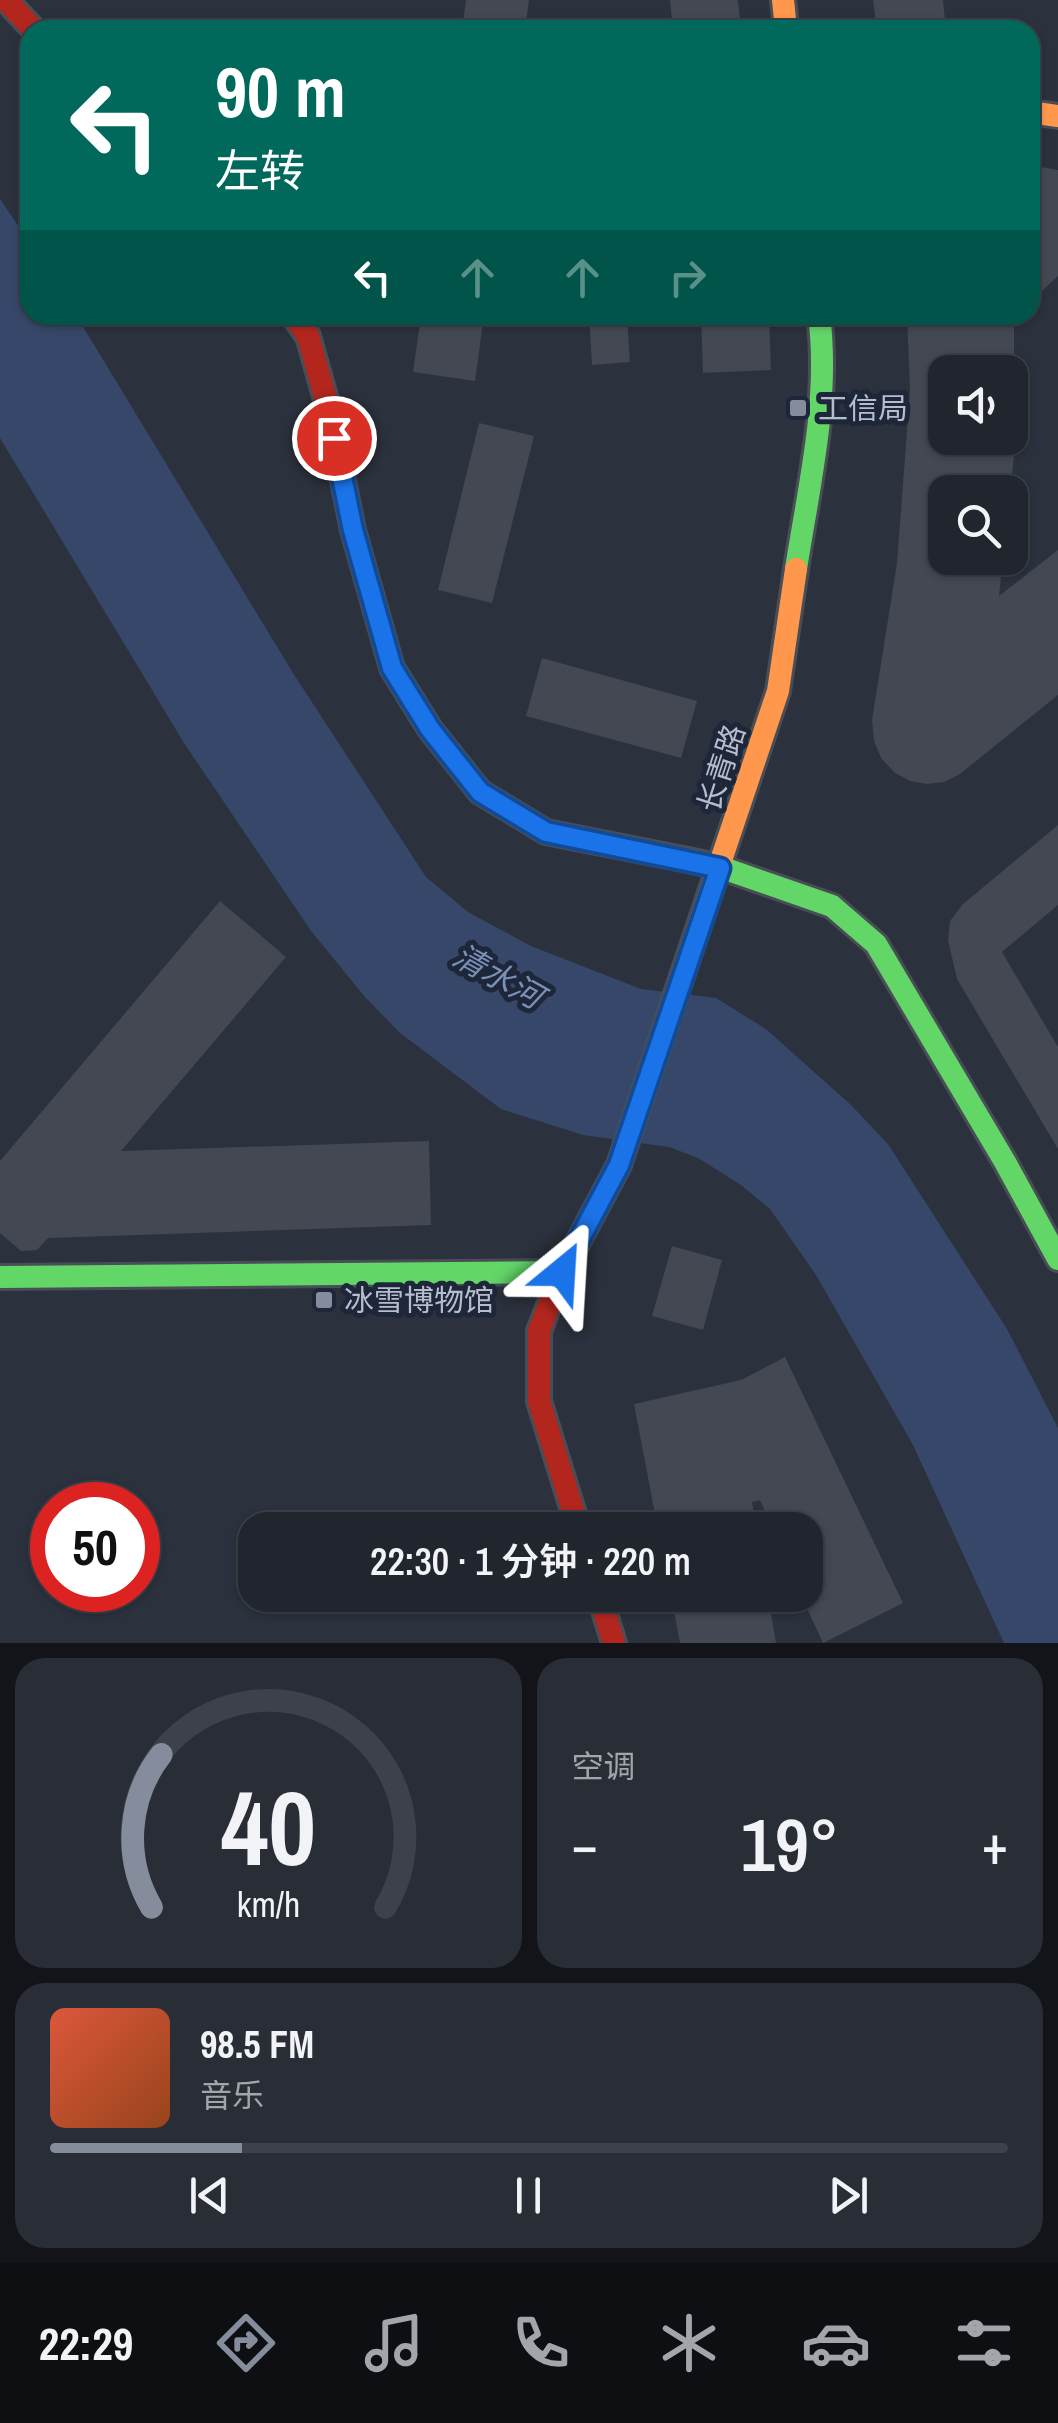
<!DOCTYPE html>
<html lang="zh">
<head>
<meta charset="utf-8">
<style>
	:root { --surface:#20252e; --page:#282d36; --text:#f1f3f6; --muted:#a2a5aa; --line:#3d424a; --accent:#858c9b }
	body { margin:0; font-family:"Archivo Narrow","Noto Sans SC",sans-serif; background:var(--page); color:var(--text); height:100vh; display:flex; flex-direction:column; font-size:38px; white-space:nowrap }
	* { box-sizing:border-box; margin:0 }
	p { font-size:32px; color:var(--muted) }
	.icon { flex:none; width:55px; height:55px; fill:none; stroke:currentColor; stroke-width:2; stroke-linecap:round; stroke-linejoin:round }
	.map { position:relative; height:1643px; overflow:hidden }
	.sheet { display:flex; flex-direction:column; gap:15px; padding:15px; background:#121419; flex:1 }
	.sheet>* { flex:none }
	.top-card { position:absolute; left:20px; top:20px; width:1020px; height:305px; border-radius:30px; box-shadow:0 2px 8px #0004,0 0 0 2px var(--line); background:#00695c; color:#fff; overflow:hidden }
	.buttons { position:absolute; left:928px; top:355px; display:grid; gap:20px }
	.buttons a { display:grid; place-items:center; width:100px; height:100px; border-radius:20px; background:var(--surface); box-shadow:0 2px 8px #0004,0 0 0 2px var(--line); font-size:50px }
	.speed { position:absolute; left:30px; top:1482px; display:flex; gap:20px; font-size:50px; font-weight:700; text-align:center }
	.speed>* { display:grid; place-content:center; width:130px; height:130px; border-radius:50%; background:var(--surface); box-shadow:0 2px 8px #0004,0 0 0 2px var(--line); line-height:1 }
	.speed .limit { border:15px solid #d22; background:#fff; color:#111 }
	.pin { position:absolute; display:grid; place-items:center; width:85px; height:85px; color:#fff; margin:-42px; border:5px solid #fff; border-radius:50%; box-shadow:0 2px 10px #0007 }
	.me { position:absolute; width:110px; margin:-55px; rotate:27deg; stroke-linejoin:round; filter:drop-shadow(0 0 8px #0008) }
	.turn { display:flex; align-items:center; gap:35px; height:210px; padding:0 30px; font-size:45px }
	.turn .icon { width:130px; height:130px; stroke-width:2.5 }
	.turn b { display:block; font-size:70px; line-height:85px }
	.lanes { display:flex; align-items:center; height:95px; padding:0 30px; background:#0003; justify-content:center; gap:50px; direction:ltr }
	.lanes .off { opacity:.35 }
	.big { font-size:75px; font-weight:600; line-height:1.1 }
	.sheet .card { flex:1; display:flex; flex-direction:column; justify-content:center; gap:15px; min-width:0; padding:0 35px; border-radius:30px; background:var(--page) }
	.sheet .dial { align-items:center; gap:0 }
	.dial svg { height:260px; overflow:visible; fill:none; stroke:var(--line); stroke-width:7; stroke-linecap:round; text-anchor:middle }
	.dial text { fill:var(--text); stroke:none }
	.song { display:flex; align-items:center; gap:30px }
	.cover { width:120px; height:120px; border-radius:15px; background:linear-gradient(135deg,hsl(10 70% 55%),hsl(20 70% 35%)) }
	.played { height:10px; border-radius:5px; background:linear-gradient(90deg,var(--accent) 20%,var(--line) 20%) }
	.keys { display:flex; justify-content:space-around; direction:ltr }
	.heat { display:flex; justify-content:space-between; align-items:center; font-size:55px; direction:ltr }
	.sheet .tiles { flex:1; display:grid; gap:15px; grid-template-columns:1fr 1fr }
	.card:last-child { grid-column:span 2 }
	.trip { position:absolute; left:238px; top:1512px; width:585px; height:100px; border-radius:30px; background:var(--surface); box-shadow:0 2px 8px #0004,0 0 0 2px var(--line); font-weight:600; line-height:100px; text-align:center }
	.menu { display:flex; height:160px; justify-content:space-around; align-items:center; background:#0d0f12; color:var(--muted) }
	.menu .icon { width:70px; height:70px }
	.menu .selected { color:var(--accent) }
	.menu b { font-size:45px; color:var(--text) }
	.map>svg:first-child { display:block }
	.water { fill:#364769 }
	.building { fill:#434852 }
	.lines { fill:none; stroke-linecap:round; stroke-linejoin:round }
	.fast-casing { stroke:#484d56; stroke-width:28 }
	.slow-casing { stroke:#484d56; stroke-width:28 }
	.jam-casing { stroke:#484d56; stroke-width:28 }
	.fast { stroke:#63d668; stroke-width:22 }
	.slow { stroke:#ff974d; stroke-width:22 }
	.jam { stroke:#b3261e; stroke-width:22 }
	.route-casing { stroke:#114b97; stroke-width:25 }
	.route { stroke:#1a73e8; stroke-width:18 }
	.poi-dot { fill:#858c9b; stroke:#1d2739; stroke-width:4 }
	.labels { text-anchor:middle; dominant-baseline:central; stroke-width:10; stroke-linejoin:round; paint-order:stroke }
	.poi-label { font-size:30px; fill:#b6bdcd; stroke:#1d2739; text-anchor:start }
	.street-label { font-size:30px; fill:#b6bdcd; stroke:#1d2739 }
	.water-label { font-size:32px; font-style:italic; fill:#7b90b7; stroke:#1d2739 }
</style>
</head>
<body>
<div class="map">
<svg width="1058" height="1643" viewBox="0 0 1058 1643">
	<rect width="100%" height="100%" fill="#2b313d"/>
	<!-- water -->
	<path class="water" d="M0 199 30 243V315H76L293 673 426 877 468 912 531 946 641 989 716 998 766 1029 851 1105 888 1144 1007 1329 1058 1428V1643H1004L913 1445 816 1275 770 1209 741 1185 698 1158 669 1147 583 1135 501 1109 400 1033 365 997 311 931 184 743 0 438Z"/>
	<!-- building -->
	<path class="building" d="M466 0H529L525 30H462Z
		M670 0H738L741 30H673Z
		M873 0H943L946 30H877Z
		M1030 165 1058 170V276L1030 302Z
		M421 315H484L475 381 413 372Z
		M589 315H627L630 362 592 365Z
		M701 315H769L771 370 703 373Z
		M907 315H1014V372H945V438H1016L1010 492H945V558H1003L999 596 1058 550V695L960 774 944 782 927 784 910 781 895 773 881 758 874 741 872 720 897 563 910 391Z
		M479 423 534 436 492 603 438 590Z
		M542 658 697 701 681 758 526 716Z
		M1058 825V905L1002 952 1058 1047V1149L957 979 948 940 950 921 962 905Z
		M220 901 286 957 121 1151 429 1141 431 1225 48 1238 37 1250 21 1251 0 1233V1161Z
		M672 1246 722 1260 703 1330 652 1316Z
		M785 1357 903 1603 823 1643 805 1604V1530H773L760 1500 752 1502 757 1530H658L634 1404 741 1380Z
		M671 1595H768L776 1643H680Z"/>
	<g class="lines">
		<defs>
			<path id="fast" d="M796 569C809 485 830 399 819 315
				M688 860 720 867 832 906 876 944 1005 1162 1058 1259
				M0 1277 562 1272"/>
			<path id="slow" d="M783 0 786 30
				M1030 112 1058 116
				M674 1000 778 691 796 569"/>
			<path id="jam" d="M6 0 34 30
				M293 315 308 336 328 407 353 530 392 668 430 729 480 792 546 832 688 860
				M579 1530 539 1401V1331L562 1272 619 1165 674 1000
				M599 1595 614 1643"/>
		</defs>
		<!-- fast casing -->
		<use href="#fast" class="fast-casing"/>
		<!-- slow casing -->
		<use href="#slow" class="slow-casing"/>
		<!-- jam casing -->
		<use href="#jam" class="jam-casing"/>
		<!-- fast -->
		<use href="#fast" class="fast"/>
		<!-- slow -->
		<use href="#slow" class="slow"/>
		<!-- jam -->
		<use href="#jam" class="jam"/>
	</g>
	<g class="lines">
		<defs>
			<path id="route" d="M334 438 353 530 392 668 430 729 480 792 546 832 720 868 619 1165 562 1272"/>
		</defs>
		<!-- route casing -->
		<use href="#route" class="route-casing"/>
		<!-- route -->
		<use href="#route" class="route"/>
	</g>
	<!-- markers -->
	<g class="poi-dot">
		<rect x="788" y="398" width="20" height="20" rx="5"/>
		<rect x="314" y="1290" width="20" height="20" rx="5"/>
	</g>
	<g class="labels">
		<!-- poi labels -->
		<g class="poi-label">
			<text x="818" y="408">工信局</text>
			<text x="344" y="1300">冰雪博物馆</text>
		</g>
		<!-- street labels -->
		<g class="street-label">
			<text transform="translate(721 768) rotate(-72)">长青路</text>
		</g>
		<!-- water labels -->
		<g class="water-label">
			<text transform="translate(498 976) rotate(29)">清水河</text>
		</g>
	</g>
</svg>
<div class="buttons">
<a><svg class="icon" aria-label="sound" viewBox="0 0 24 24"><path d="M4 9h4l5-4v14l-5-4H4zM17 9q2 3 0 6"/></svg></a>
<a><svg class="icon" aria-label="search" viewBox="0 0 24 24"><circle cx="10" cy="10" r="6"/><path d="M15 15l6 6"/></svg></a>
</div>
<div class="speed"><div class="limit">50</div></div>
<div class="pin" style="left:334px;top:438px;background:#d93025"><svg class="icon" aria-label="arrive" viewBox="0 0 24 24"><path d="M6 21V4h12l-3 4 3 4H6"/></svg></div>
<svg class="me" style="left:562px;top:1272px" viewBox="-20 -20 40 40"><path d="M0-17L14 15 0 8-14 15z" fill="#1a73e8" stroke="#fff" stroke-width="4"/></svg>
<div class="trip">22:30 · 1 分钟 · 220 m</div>
<div class="top-card">
<div class="turn"><svg class="icon" aria-label="left" viewBox="0 0 24 24"><path d="M17 20v-9H6M10 6l-5 5 5 5"/></svg><div><b>90 m</b>左转</div></div>
<div class="lanes"><svg class="icon" aria-label="left" viewBox="0 0 24 24"><path d="M17 20v-9H6M10 6l-5 5 5 5"/></svg><svg class="icon off" aria-label="ahead" viewBox="0 0 24 24"><path d="M12 20V5M6 11l6-6 6 6"/></svg><svg class="icon off" aria-label="ahead" viewBox="0 0 24 24"><path d="M12 20V5M6 11l6-6 6 6"/></svg><svg class="icon off" aria-label="right" viewBox="0 0 24 24"><path d="M7 20v-9h11M14 6l5 5-5 5"/></svg></div>
</div>
</div>
<section class="sheet">
<div class="tiles">
<div class="card dial"><svg viewBox="0 0 100 80">
<path d="M14 69A42 42 0 1 1 86 69"/>
<path d="M14 69A42 42 0 0 1 17 22" stroke="#858c9b"/>
<text x="50" y="56" font-size="32" font-weight="700">40</text>
<text x="50" y="72" font-size="11">km/h</text>
</svg></div>
<div class="card"><p>空调</p>
<div class="heat"><a>−</a><b class="big">19°</b><a>+</a></div>
</div>
<div class="card">
<div class="song"><i class="cover"></i><div><b>98.5 FM</b><p>音乐</p></div></div>
<div class="played"></div>
<div class="keys"><svg class="icon" aria-label="previous" viewBox="0 0 24 24"><path d="M18 5L8 12l10 7zM5 5v14"/></svg><svg class="icon" aria-label="pause" viewBox="0 0 24 24"><path d="M8 5v14M16 5v14"/></svg><svg class="icon" aria-label="next" viewBox="0 0 24 24"><path d="M6 5l10 7-10 7zM19 5v14"/></svg></div>
</div>
</div>
</section>
<nav class="menu">
<b>22:29</b>
<svg class="icon selected" aria-label="directions" viewBox="0 0 24 24"><path d="M12 3l9 9-9 9-9-9zM9 14v-3h6M13 9l2 2-2 2"/></svg>
<svg class="icon" aria-label="music" viewBox="0 0 24 24"><path d="M9 18V5l10-2v13"/><circle cx="6" cy="18" r="3"/><circle cx="16" cy="16" r="3"/></svg>
<svg class="icon" aria-label="phone" viewBox="0 0 24 24"><path d="M5 4h4l2 5-3 2q2 4 5 5l2-3 5 2v4C11 20 4 13 5 4z"/></svg>
<svg class="icon" aria-label="climate" viewBox="0 0 24 24"><path d="M12 3v18M4 7l16 10M4 17L20 7"/></svg>
<svg class="icon" aria-label="car" viewBox="0 0 24 24"><path d="M5 17H2v-5l4-1 3-4h7l3 4 3 1v5h-3M9 17h6M6 11h13"/><circle cx="7" cy="17" r="2"/><circle cx="17" cy="17" r="2"/></svg>
<svg class="icon" aria-label="filters" viewBox="0 0 24 24"><path d="M4 7h16M4 17h16"/><circle cx="9" cy="7" r="2"/><circle cx="15" cy="17" r="2"/></svg>
</nav>
</body>
</html>
